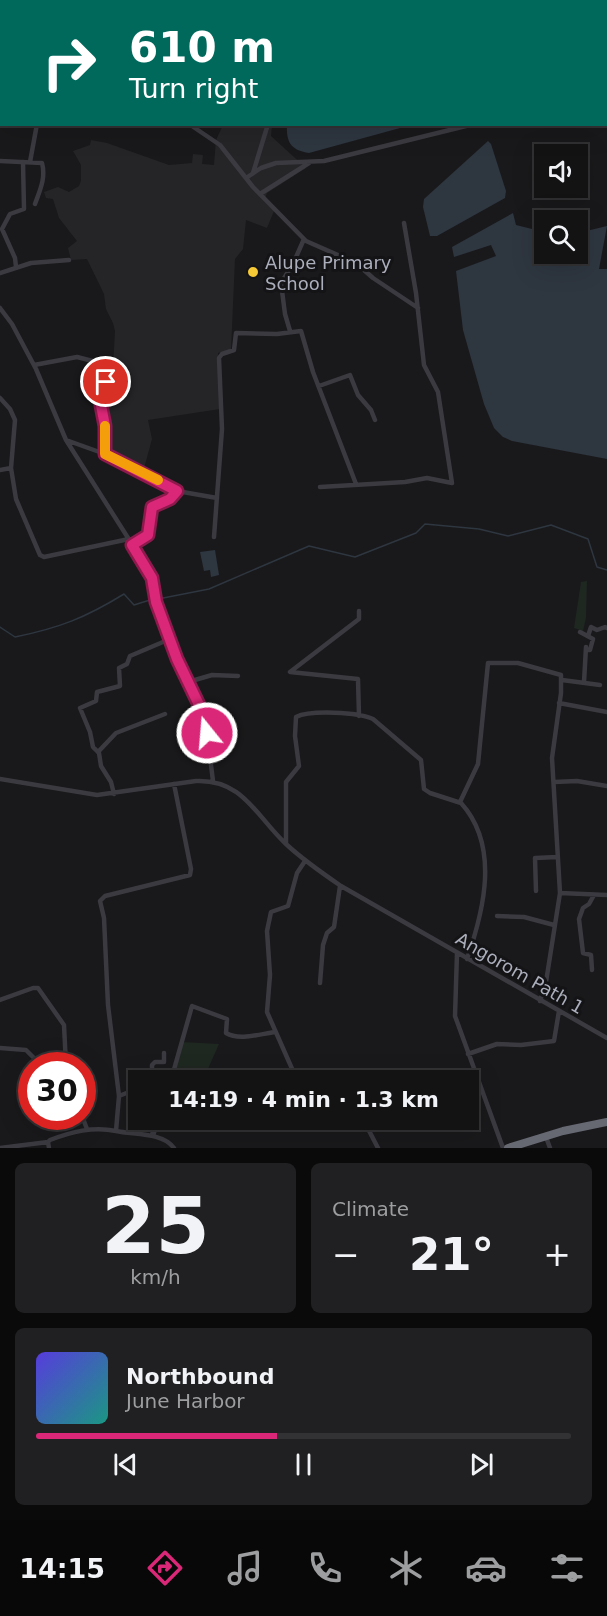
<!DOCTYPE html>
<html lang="en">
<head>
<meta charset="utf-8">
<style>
	:root { --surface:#131314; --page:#202022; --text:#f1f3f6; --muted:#9d9ea0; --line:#323234; --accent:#db2777 }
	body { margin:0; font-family:"DejaVu Sans",sans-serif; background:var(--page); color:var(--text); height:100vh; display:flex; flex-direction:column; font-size:22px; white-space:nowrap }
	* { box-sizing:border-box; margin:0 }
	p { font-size:20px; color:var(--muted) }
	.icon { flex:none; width:33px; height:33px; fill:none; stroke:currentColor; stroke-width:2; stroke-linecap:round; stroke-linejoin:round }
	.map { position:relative; height:1148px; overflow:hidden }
	.details { display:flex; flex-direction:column; gap:15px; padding:15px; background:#0a0a0b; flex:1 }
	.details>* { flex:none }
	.top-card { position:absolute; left:0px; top:0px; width:608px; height:126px; box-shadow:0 6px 24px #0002,0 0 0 2px var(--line); background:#00695c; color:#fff; overflow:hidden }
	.controls { position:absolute; left:534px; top:144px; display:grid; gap:12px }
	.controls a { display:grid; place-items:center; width:54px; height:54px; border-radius:0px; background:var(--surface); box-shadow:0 6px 24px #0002,0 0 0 2px var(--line); font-size:30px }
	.speed { position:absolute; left:18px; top:1052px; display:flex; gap:12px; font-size:30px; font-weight:700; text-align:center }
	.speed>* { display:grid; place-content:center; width:78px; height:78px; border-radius:50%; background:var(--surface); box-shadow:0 6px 24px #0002,0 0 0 2px var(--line); line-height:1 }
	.speed .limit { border:9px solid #d22; background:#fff; color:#111 }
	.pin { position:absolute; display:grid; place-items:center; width:51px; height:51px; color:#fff; margin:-26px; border:3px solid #fff; border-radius:50%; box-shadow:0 2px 6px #0007 }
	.me { position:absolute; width:66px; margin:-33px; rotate:343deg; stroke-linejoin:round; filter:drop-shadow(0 0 4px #0008) }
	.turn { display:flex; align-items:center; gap:21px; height:126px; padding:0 30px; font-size:27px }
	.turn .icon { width:78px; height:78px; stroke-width:2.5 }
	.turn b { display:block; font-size:42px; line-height:51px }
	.big { font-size:45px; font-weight:700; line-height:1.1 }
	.details .tile { flex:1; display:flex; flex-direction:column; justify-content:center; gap:9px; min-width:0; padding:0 21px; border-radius:9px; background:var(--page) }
	.details .dial { align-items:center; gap:0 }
	.dial b { font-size:78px; line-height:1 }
	.song { display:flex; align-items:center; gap:18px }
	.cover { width:72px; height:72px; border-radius:9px; background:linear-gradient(135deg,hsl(250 70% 55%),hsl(170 70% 35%)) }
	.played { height:6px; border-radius:3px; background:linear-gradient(90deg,var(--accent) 45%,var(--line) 45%) }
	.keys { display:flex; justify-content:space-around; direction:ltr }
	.heat { display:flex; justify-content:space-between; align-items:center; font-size:33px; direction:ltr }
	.details .tiles { flex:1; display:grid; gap:15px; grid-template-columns:1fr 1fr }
	.tile:last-child { grid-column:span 2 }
	.trip { position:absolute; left:128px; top:1070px; width:351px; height:60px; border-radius:0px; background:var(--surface); box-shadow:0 6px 24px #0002,0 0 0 2px var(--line); font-weight:700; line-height:60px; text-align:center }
	.tab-bar { display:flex; height:96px; justify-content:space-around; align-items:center; background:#080808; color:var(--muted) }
	.tab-bar .icon { width:42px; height:42px }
	.tab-bar .current { color:var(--accent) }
	.tab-bar b { font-size:27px; color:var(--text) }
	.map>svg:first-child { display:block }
	.built { fill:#252528 }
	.green { fill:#1f2721 }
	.water { fill:#2e3640 }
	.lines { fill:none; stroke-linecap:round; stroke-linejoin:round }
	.stream { stroke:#2e3640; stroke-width:1.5 }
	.minor { stroke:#3a3a40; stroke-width:4.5 }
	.highway { stroke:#666872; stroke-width:8 }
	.route-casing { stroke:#8e194d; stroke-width:15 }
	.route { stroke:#db2777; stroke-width:10 }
	.slow { stroke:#f59e0b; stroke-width:10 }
	.poi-dot { fill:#f6c936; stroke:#141416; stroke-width:2 }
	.labels { text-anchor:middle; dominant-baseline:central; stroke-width:6; stroke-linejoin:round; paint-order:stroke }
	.poi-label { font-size:18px; fill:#abaebb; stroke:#141416; text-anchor:start }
	.street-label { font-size:18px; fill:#abaebb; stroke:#141416 }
</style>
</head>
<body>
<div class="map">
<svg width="607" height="1148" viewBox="0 0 607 1148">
	<rect width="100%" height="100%" fill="#19191b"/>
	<!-- built -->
	<path class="built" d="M223 125H272L271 136 306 168 267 193 264 201 274 211 267 228 246 220 243 249 235 259 231 350 218 353 220 409 148 420 152 439 143 472 106 454 101 401 113 367 115 331 113 323 106 309 104 294 87 259 71 260 68 248 77 241 59 218 53 199 46 198 44 192 58 187 69 192 79 186 81 181V165L73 151 90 145 91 140 107 143 169 165 192 163 193 154 203 155 202 164 214 165 216 140Z"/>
	<!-- green -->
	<path class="green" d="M587 581 586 618 583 631 574 628 581 582Z
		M182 1042 219 1044 203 1080H171Z"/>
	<!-- water -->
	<path class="water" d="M287 124H411V125L309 153C291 150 286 143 287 124Z
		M488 141 491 144 506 191 505 198 437 236H430L423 207 424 199Z
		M513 213 516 225 544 232V254H578V233L607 226 599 269H607V459L512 441 503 437 494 428 484 404 463 330 456 271 496 256 491 245 454 257 452 247Z
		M215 550 219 575 211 577 210 570 204 571 200 552Z"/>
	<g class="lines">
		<!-- stream -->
		<path class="stream" d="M158 599 209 589 309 546 355 557 416 533 425 524 479 529 508 536 551 525 588 539 597 567 607 570
			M0 627 15 637C59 628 85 618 124 594L134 605 153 599"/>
		<!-- minor -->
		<path class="minor" d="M41 2V0
			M287 2 288 0
			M0 9H2
			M0 26 2 28
			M606 63H607
			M189 124 220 145 253 187 306 241 356 263 373 278 418 308
			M0 161 42 163C46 178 40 190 35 204
			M30 162 37 124
			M253 173 268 124
			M246 178 261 168 276 163 324 161 474 124
			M260 194 309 163
			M16 267 15 258 2 229 10 214 24 209 23 162
			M0 273 31 263 69 260
			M0 308 12 324 36 369 66 440 149 571 156 602 177 659 202 711 207 733 213 781
			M290 331 285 314 281 283 293 264 304 239
			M34 365 77 357 112 366 100 400 105 426V454
			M319 386 350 375 358 395 371 410 375 420
			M0 398 10 409 15 420 11 468 16 499 40 555 44 557 129 539
			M66 440 105 454 177 491 217 498
			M0 470 11 468
			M320 487 405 482 427 478 452 483 438 392 424 365 416 293 404 223
			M214 537 222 429 219 358 222 354 234 350 236 333 277 334 301 331 313 372 356 484
			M132 545 148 535 152 506 170 499 177 491
			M359 611V619L290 672 358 679 359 716
			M580 632 593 639 590 650H586
			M588 636 591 627 597 630 605 627 607 628
			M562 680 600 685
			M188 682 212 675 238 676
			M584 682 586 647
			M559 703 607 712
			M98 752 116 733 165 714
			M0 779 97 795 196 781C243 779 256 816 286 844 303 860 322 873 341 886L607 1038
			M554 782 577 781 607 786
			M114 794 111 782 101 766 99 753 93 747 90 732 80 708 96 701 97 692 120 686 119 668 127 664 130 656 170 639
			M460 802 478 764 488 663H518L561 675V693L552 758 560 893
			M286 844V782L299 766 295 736 296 717C310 710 358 712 373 719L421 760 424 789 430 793 461 803C500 846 484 910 467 959
			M536 891 535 858 557 857
			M497 916 524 917 554 925
			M457 953 455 1016 503 1148
			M592 970 591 955 583 953 579 919 583 908 589 904 594 895
			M320 983 323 945 327 933 334 927 340 886
			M0 1000 33 988H38L64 1025 66 1065
			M540 1001 546 982 560 893 607 895
			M0 1048 26 1050 41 1065
			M468 1054 497 1044 521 1045 554 1041 559 1011
			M132 1073 134 1090 119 1096 116 1131C134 1135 162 1132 174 1148
			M152 1080V1065L155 1062H164V1053
			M171 1080 192 1006 227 1019 226 1033C239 1041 260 1034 275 1032
			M297 1080 267 1012 270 975 267 931 271 912 288 906 297 873 305 861
			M119 1096 108 1005 104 918 100 901 105 896 190 875 191 869 174 784
			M82 1116 87 1129
			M151 1119 153 1136 158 1119
			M363 1119 378 1148
			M546 1137 550 1148
			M0 1148 48 1142
			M49 1148 48 1142 50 1140C71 1132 93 1126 116 1131"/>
		<!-- highway -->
		<path class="highway" d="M508 1148 563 1131 607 1122"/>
	</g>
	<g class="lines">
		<defs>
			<path id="route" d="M106 382 100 400 105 426V454L177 491 170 499 152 507 148 535 132 545 152 578 156 602 177 659 202 711 207 733"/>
		</defs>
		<!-- route casing -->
		<use href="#route" class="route-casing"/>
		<!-- route -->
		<use href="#route" class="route"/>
		<!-- slow -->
		<path class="slow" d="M105 426V454L158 480"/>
	</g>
	<!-- markers -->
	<circle class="poi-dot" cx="253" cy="272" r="6"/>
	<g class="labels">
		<!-- poi labels -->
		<g class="poi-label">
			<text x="265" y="262">Alupe Primary<tspan x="265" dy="21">School</tspan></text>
		</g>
		<!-- street labels -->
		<g class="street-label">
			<text transform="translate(520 973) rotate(30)">Angorom Path 1</text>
		</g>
	</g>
</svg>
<div class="controls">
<a><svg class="icon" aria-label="sound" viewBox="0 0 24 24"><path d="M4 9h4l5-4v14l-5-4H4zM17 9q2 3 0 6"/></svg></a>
<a><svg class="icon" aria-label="search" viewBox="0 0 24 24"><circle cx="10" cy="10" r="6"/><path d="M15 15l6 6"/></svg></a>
</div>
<div class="speed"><div class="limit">30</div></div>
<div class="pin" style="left:106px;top:382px;background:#d93025"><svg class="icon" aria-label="arrive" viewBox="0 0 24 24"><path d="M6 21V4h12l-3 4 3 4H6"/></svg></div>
<svg class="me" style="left:207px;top:733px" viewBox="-20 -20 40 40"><circle r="17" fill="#db2777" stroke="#fff" stroke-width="3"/><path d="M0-11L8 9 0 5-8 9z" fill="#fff"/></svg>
<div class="trip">14:19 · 4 min · 1.3 km</div>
<div class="top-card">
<div class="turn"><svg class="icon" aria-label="right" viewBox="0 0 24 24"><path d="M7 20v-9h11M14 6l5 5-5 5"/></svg><div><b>610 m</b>Turn right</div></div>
</div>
</div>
<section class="details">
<div class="tiles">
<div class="tile dial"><b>25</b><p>km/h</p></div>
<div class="tile"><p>Climate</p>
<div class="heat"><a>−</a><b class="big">21°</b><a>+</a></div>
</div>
<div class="tile">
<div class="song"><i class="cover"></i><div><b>Northbound</b><p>June Harbor</p></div></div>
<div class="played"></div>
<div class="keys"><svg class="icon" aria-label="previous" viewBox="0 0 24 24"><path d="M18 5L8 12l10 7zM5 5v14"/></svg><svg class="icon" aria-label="pause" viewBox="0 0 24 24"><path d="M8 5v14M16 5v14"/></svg><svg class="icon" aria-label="next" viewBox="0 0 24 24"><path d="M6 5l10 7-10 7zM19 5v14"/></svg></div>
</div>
</div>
</section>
<nav class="tab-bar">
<b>14:15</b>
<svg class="icon current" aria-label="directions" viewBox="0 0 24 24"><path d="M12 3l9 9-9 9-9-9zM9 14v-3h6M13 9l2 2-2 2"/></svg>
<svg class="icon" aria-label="music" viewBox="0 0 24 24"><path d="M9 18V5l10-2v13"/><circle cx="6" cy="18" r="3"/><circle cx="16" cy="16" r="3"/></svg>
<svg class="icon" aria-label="phone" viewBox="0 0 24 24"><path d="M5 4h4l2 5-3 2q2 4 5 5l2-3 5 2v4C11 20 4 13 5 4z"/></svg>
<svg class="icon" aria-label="climate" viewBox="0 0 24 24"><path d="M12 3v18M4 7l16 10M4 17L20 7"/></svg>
<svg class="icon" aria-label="car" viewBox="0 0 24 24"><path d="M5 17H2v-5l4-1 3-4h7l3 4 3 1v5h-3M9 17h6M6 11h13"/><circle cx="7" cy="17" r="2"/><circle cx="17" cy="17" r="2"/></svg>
<svg class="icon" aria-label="filters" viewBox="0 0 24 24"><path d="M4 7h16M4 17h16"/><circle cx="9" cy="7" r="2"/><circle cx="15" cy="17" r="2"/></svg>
</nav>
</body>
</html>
